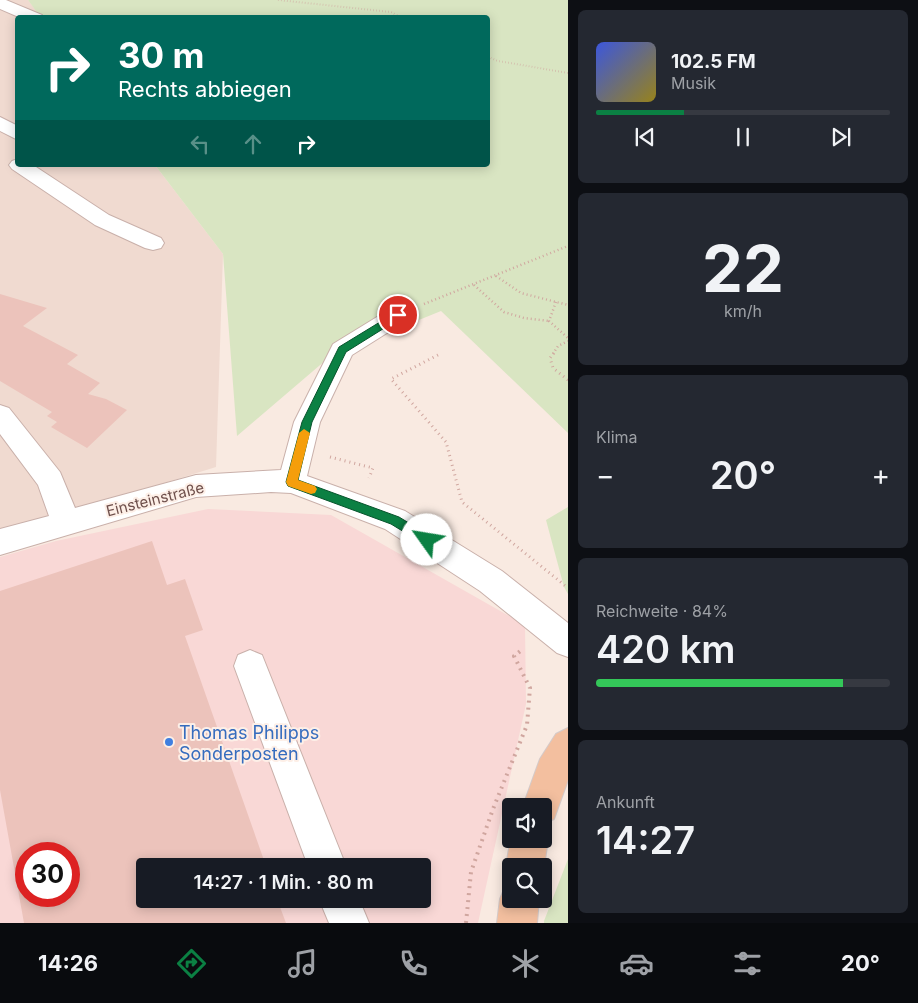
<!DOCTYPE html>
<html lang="de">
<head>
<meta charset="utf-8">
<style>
	:root { --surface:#171b24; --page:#242831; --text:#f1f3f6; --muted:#9ea1a6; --line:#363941; --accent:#0b8043 }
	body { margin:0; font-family:Inter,sans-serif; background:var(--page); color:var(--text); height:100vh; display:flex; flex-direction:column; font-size:19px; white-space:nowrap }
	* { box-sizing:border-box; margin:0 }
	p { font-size:16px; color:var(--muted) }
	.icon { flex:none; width:28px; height:28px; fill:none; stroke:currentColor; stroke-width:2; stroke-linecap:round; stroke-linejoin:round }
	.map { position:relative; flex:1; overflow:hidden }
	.panel { display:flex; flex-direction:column; gap:10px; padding:10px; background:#0d0f14; width:350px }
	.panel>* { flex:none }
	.top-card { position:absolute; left:15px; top:15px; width:475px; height:152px; border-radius:5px; box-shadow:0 2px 12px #0003; background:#00695c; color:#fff; overflow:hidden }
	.controls { position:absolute; left:502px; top:798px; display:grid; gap:10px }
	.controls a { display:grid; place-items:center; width:50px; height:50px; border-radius:5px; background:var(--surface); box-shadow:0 2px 12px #0003; font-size:25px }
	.speed { position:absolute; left:15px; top:842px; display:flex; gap:10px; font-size:25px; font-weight:700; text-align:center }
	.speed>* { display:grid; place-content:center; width:65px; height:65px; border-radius:50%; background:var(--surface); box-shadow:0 2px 12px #0003; line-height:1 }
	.speed .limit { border:8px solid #d22; background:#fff; color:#111 }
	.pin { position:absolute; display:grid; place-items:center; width:42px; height:42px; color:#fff; margin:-21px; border:2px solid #fff; border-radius:50%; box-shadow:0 1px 5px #0007 }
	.me { position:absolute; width:55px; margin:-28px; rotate:302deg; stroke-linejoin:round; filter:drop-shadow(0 0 4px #0008) }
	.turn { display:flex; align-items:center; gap:18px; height:105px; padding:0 20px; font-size:22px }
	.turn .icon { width:65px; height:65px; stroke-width:2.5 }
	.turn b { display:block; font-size:35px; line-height:42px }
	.lanes { display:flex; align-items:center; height:48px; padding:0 20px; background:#0003; justify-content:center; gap:25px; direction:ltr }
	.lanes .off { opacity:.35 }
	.big { font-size:38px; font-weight:600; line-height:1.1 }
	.panel .widget { flex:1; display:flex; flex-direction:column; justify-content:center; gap:8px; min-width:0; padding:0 18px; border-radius:8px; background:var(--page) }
	.panel .dial { align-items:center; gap:0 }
	.dial b { font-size:65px; line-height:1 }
	.song { display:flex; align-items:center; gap:15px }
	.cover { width:60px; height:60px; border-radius:8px; background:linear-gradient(135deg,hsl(230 70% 55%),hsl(50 70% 35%)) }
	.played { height:5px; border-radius:2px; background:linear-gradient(90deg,var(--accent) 30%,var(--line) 30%) }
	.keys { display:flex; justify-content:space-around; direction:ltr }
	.heat { display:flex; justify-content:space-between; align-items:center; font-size:28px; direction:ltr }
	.charge { height:8px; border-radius:4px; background:linear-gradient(90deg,#34c759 84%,var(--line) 0) }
	.trip { position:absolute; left:136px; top:858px; width:295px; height:50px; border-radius:5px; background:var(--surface); box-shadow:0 2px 12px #0003; font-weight:600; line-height:50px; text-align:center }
	.tab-bar { display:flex; height:80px; justify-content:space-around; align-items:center; background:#090b0e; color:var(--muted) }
	.tab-bar .icon { width:35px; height:35px }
	.tab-bar .selected { color:var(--accent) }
	.tab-bar b { font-size:22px; color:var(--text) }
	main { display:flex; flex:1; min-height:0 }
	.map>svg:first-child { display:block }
	.residential { fill:#f0dad0 }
	.commercial { fill:#f9d8d6; fill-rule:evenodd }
	.green { fill:#d9e5c2 }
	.building { fill:#ecc3bb; fill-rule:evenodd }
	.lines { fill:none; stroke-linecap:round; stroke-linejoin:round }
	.minor-casing { stroke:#c9b0aa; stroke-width:2 }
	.major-casing { stroke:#d4cac9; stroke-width:2 }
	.path-far3 { stroke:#d0a69f; stroke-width:2; stroke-dasharray:0.5 2.5; stroke-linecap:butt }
	.path-far2 { stroke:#d0a69f; stroke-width:2.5; stroke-dasharray:1 3; stroke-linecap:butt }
	.path-far1 { stroke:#d0a69f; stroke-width:3; stroke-dasharray:1 4; stroke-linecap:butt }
	.path { stroke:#d0a69f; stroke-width:4; stroke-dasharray:2 5; stroke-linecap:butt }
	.minor { fill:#fff; fill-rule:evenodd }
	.major { fill:#f3bf9f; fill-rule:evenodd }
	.route { fill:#0b8043; stroke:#07532c }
	.slow { fill:#f59e0b }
	.shop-dot { fill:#3f7fe0; stroke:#fdefe7; stroke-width:2 }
	.labels { text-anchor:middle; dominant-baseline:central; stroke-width:4; stroke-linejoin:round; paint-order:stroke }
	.street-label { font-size:15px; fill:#6e4f4b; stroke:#fdefe7 }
	.near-shop-label { font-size:18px; fill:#366cbe; stroke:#fdefe7; text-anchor:start }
</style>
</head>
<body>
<main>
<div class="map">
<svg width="568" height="923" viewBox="0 0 568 923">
	<rect width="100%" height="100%" fill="#f9eae1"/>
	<!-- residential -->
	<path class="residential" d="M0 0H28L41 17 18 18V165H155L223 254 216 467 0 534Z"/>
	<!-- commercial -->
	<path class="commercial" d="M208 509 331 515 525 625 526 704 478 923H0V557L56 541ZM26 854H69V896H26ZM145 866H422V899H145Z"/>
	<!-- green -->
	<path class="green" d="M28 0H568V433L441 311 409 324 399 319 340 348 237 436 223 254 155 165H488V18H41Z
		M568 507V594L564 587 546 520Z
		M568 859V923H544V921Z"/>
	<!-- building -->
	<path class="building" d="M0 294 47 308 23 326 78 355 67 364 100 383 88 394 106 399 127 410 87 448 51 427 57 422 47 416 52 412 0 381Z
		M152 541 167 585 185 579 203 630 185 636 266 866H145V899H277L286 923H24L0 790V591ZM26 854H69V896H26Z"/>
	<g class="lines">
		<defs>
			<path id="minor" d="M0 0H6L42 15 44 18H21L0 9Z
				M0 117 18 126V140L0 131Z
				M18 159V165H33L109 215 161 238 164 243 161 248 153 250 145 248 95 225 12 169 9 165 12 161Z
				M398 307 406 309 410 315 406 321 352 355 320 422 307 476 405 511 502 571 568 623V657L557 653 480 591 385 529 291 493 271 492 196 497 0 555V529L49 516 38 485 0 434V405L9 408 60 472 75 508 196 475 281 470 294 422 333 344 390 309Z
				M250 650 262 655 346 866H308L234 666 238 655Z
				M319 899H359L369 923H329Z"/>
			<path id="major" d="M568 728V780L554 819 544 823V806H523L540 759 556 734Z
				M544 829 548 839 544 867 511 866V879L506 866 511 837V839H544Z
				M511 883V899H539L537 923H497L500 899 506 885Z"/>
		</defs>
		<!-- minor casing -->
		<use href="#minor" class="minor-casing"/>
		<!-- major casing -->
		<use href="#major" class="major-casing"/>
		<!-- path-far3 -->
		<path class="path-far3" d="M278 0 391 12 402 18
			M488 57 498 61 568 73"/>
		<!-- path-far2 -->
		<path class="path-far2" d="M496 276 521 293 568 305
			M474 285 504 312 524 318 549 321
			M556 302 549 321 568 338
			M424 304 568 246
			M553 354 558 346 568 341"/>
		<!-- path-far1 -->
		<path class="path-far1" d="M554 353 550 358 553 368 568 380
			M438 355 391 379 446 442 462 502 568 588
			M330 457 373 468 369 478"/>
		<!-- path -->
		<path class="path" d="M466 923 471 872 493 809 527 725 530 688 514 656 523 649"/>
		<!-- minor -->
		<use href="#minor" class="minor"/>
		<!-- major -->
		<use href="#major" class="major"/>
	</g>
	<!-- route -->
	<path class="route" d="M398 311 402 312V317L346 352 312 422 298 480 399 517 432 537 433 540 432 544 427 546 391 524 288 486 286 482 302 422 339 347Z"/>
	<!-- slow -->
	<path class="slow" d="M304 429 310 433 298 480 315 486 317 489 315 493 311 494 288 486 286 482 299 433Z"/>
	<!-- markers -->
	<circle class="shop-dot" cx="169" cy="742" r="5"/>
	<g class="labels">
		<!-- street labels -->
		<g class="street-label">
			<text transform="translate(155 499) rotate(-14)">Einsteinstraße</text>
		</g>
		<!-- near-shop labels -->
		<g class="near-shop-label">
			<text x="179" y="732">Thomas Philipps<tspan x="179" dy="21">Sonderposten</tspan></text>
		</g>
	</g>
</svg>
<div class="controls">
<a><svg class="icon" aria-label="sound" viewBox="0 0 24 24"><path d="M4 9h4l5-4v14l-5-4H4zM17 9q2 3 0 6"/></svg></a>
<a><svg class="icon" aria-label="search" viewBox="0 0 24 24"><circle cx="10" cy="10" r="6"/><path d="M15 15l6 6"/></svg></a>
</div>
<div class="speed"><div class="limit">30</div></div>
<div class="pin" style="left:398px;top:315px;background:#d93025"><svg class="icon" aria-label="arrive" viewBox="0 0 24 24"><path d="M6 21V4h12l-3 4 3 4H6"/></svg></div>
<svg class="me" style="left:427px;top:540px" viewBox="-20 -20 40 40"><circle r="19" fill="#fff"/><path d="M0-13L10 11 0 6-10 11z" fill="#0b8043"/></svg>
<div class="trip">14:27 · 1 Min. · 80 m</div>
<div class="top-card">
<div class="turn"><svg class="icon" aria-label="right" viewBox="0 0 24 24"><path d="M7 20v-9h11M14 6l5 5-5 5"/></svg><div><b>30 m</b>Rechts abbiegen</div></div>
<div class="lanes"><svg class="icon off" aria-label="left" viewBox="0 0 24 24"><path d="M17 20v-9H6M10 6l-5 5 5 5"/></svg><svg class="icon off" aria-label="ahead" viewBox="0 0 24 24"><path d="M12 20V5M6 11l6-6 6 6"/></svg><svg class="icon" aria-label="right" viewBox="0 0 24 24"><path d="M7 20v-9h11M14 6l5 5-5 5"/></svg></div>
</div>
</div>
<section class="panel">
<div class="widget">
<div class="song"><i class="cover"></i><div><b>102.5 FM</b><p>Musik</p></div></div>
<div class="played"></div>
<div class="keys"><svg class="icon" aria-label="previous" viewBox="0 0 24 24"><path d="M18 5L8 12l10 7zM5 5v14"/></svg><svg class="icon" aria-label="pause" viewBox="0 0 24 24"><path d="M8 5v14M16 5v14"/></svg><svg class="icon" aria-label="next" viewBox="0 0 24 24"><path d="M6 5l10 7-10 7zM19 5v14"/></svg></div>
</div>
<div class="widget dial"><b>22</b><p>km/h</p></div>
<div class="widget"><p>Klima</p>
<div class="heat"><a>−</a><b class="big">20°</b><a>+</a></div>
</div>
<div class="widget"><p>Reichweite · 84%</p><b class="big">420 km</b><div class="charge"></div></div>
<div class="widget"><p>Ankunft</p><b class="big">14:27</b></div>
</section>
</main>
<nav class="tab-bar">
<b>14:26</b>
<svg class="icon selected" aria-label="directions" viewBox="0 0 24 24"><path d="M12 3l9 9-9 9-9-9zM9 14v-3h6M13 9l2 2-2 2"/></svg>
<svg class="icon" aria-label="music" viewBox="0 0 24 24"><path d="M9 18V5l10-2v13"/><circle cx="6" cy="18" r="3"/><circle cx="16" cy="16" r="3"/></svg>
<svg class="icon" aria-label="phone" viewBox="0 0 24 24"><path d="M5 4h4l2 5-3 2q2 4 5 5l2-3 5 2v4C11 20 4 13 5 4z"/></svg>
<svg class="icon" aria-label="climate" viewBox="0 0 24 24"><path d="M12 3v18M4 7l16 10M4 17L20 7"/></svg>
<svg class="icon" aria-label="car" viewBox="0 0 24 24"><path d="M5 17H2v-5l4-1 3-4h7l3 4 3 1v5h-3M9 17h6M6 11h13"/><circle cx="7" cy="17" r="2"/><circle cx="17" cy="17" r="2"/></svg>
<svg class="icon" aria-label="filters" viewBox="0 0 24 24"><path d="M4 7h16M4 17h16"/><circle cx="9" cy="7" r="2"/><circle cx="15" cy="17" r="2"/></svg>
<b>20°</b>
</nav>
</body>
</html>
